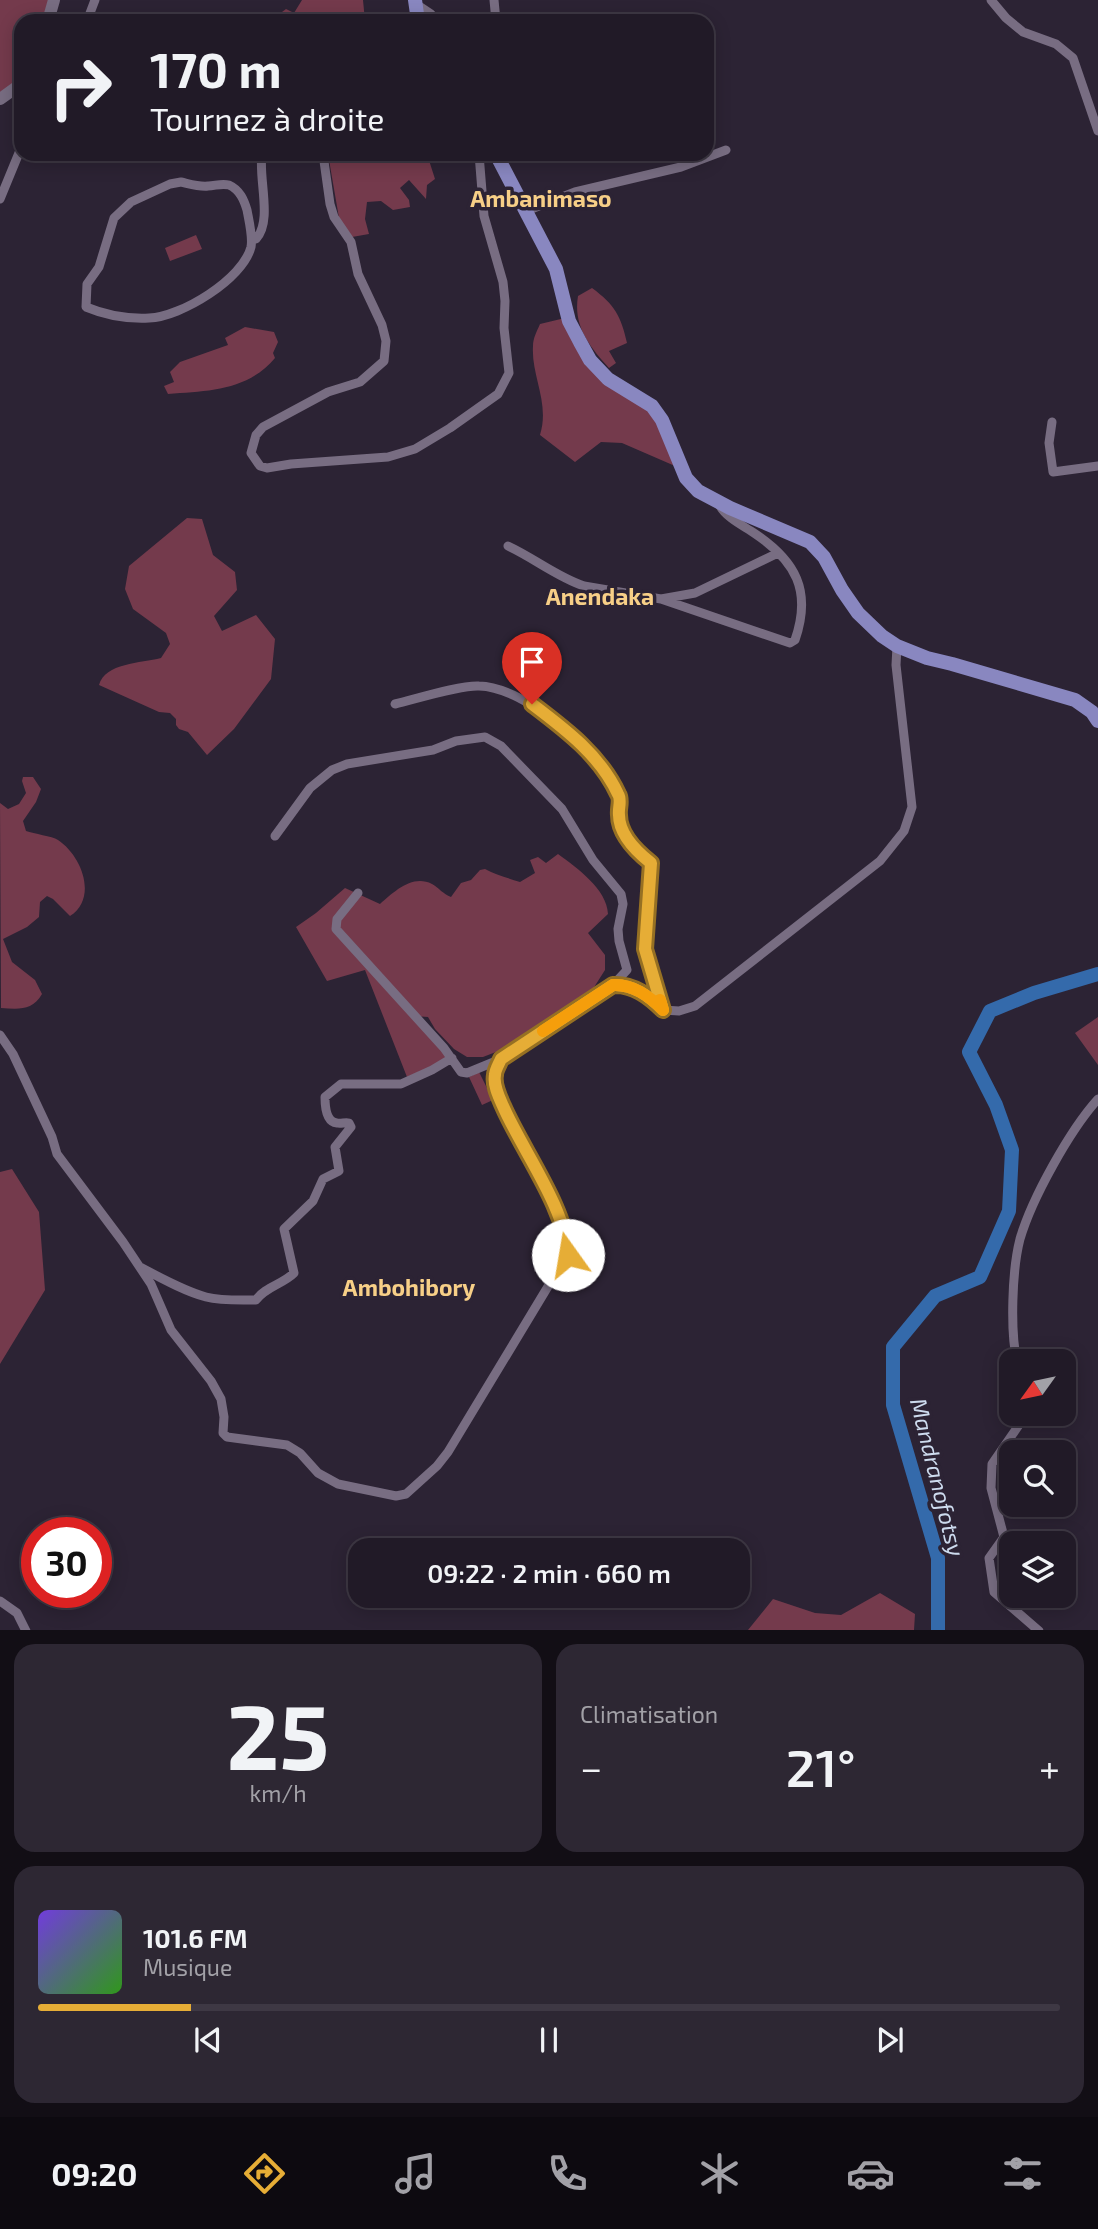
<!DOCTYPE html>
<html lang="fr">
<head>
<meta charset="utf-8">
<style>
	:root { --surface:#211a27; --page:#2d2733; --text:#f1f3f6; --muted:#a2a1a7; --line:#3e3844; --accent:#e6ad36 }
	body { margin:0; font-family:"Exo 2",sans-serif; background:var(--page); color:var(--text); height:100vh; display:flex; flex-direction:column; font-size:26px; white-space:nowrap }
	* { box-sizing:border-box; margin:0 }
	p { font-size:23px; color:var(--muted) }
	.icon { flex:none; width:38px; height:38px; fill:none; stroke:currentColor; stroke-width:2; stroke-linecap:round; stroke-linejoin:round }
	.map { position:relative; height:1630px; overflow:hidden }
	.side { display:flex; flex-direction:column; gap:14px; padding:14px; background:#120e15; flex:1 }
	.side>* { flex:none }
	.hud { position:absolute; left:14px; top:14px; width:700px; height:147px; border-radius:21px; box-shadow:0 4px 18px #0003,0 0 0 2px var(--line); background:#211a27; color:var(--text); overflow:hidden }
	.needle { width:46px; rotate:237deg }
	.buttons { position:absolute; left:999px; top:1349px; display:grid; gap:14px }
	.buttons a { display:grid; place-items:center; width:77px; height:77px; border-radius:14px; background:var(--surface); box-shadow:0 4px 18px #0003,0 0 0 2px var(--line); font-size:35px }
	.speed { position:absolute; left:21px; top:1517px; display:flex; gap:14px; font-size:35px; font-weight:700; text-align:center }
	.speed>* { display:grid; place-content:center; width:91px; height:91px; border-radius:50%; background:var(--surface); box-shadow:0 4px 18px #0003,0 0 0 2px var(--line); line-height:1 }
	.speed .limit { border:10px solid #d22; background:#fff; color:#111 }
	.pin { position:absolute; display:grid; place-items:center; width:60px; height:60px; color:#fff; margin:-72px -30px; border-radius:50% 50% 50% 0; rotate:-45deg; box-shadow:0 0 7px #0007 }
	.pin .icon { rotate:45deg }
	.me { position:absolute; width:77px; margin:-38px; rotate:347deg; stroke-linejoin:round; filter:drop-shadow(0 0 5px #0008) }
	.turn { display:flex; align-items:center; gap:24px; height:147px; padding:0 21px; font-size:32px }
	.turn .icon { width:91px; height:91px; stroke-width:2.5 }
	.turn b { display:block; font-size:49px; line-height:60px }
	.big { font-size:52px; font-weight:600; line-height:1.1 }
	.side .card { flex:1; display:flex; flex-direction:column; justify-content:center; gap:10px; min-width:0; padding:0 24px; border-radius:21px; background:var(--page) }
	.side .dial { align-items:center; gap:0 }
	.dial b { font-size:91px; line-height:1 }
	.song { display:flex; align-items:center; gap:21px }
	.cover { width:84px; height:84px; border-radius:10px; background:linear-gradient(135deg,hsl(260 70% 55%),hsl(110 70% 35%)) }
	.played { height:7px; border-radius:4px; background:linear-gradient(90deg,var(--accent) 15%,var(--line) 15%) }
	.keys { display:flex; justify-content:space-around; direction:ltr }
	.heat { display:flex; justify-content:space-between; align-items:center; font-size:38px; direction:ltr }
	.side .tiles { flex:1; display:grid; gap:14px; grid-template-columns:1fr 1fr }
	.card:last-child { grid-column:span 2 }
	.trip { position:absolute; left:348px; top:1538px; width:402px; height:70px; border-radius:21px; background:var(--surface); box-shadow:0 4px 18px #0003,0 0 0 2px var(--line); font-weight:600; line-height:70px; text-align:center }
	.tab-bar { display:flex; height:112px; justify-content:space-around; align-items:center; background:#0d0a10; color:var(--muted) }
	.tab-bar .icon { width:49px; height:49px }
	.tab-bar .active { color:var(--accent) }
	.tab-bar b { font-size:32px; color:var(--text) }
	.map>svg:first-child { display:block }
	.green { fill:#743a4c }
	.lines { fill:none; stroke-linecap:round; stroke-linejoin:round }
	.river { stroke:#346aab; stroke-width:14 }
	.street { stroke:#786d82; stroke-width:9 }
	.secondary { stroke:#786d82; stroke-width:12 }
	.primary { stroke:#8987c0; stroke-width:14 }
	.route-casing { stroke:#967023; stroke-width:18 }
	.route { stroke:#e6ad36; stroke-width:12 }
	.slow { stroke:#f59e0b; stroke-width:12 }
	.labels { text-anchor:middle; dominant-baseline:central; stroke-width:7; stroke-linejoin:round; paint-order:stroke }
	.neighbourhood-label { font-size:23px; font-weight:bold; fill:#f7cf87; stroke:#2c2334 }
	.water-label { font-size:23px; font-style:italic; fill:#cddbee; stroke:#2c2334 }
</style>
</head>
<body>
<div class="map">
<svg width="1098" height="1631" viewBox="0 0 1098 1631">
	<rect width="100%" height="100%" fill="#2c2334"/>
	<!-- green -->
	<path class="green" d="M0 0H49L45 21H21V81L0 94Z
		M302 0H363L365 21H282V12L286 9 294 13Z
		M328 154H427L435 179 427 185 426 199 409 180 400 188 409 200 410 207 393 210 381 201 367 202 365 219 369 234 352 237 339 218Z
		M196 235 202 249 170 261 165 248Z
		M592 288C615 305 621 316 627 343L609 351 616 363 609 368C589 346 573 326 578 296Z
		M565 318 583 355 655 411 675 466 622 443 601 442 575 462 540 435C550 403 531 376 533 346 533 338 537 331 540 324Z
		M245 327 274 332 278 342 273 353 275 358C247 391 209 391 168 394L164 386 174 382 170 372 180 362 228 345 225 338Z
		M187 518 202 519 213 555 235 572 237 590 214 616 222 631 256 615 275 639 271 679 234 729 207 755 188 732 179 729 176 725V719L170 713 159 712 99 685C105 663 141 663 161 658L170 644 166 633 133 609 125 589 129 566Z
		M23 777H33L41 789 36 802 23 821 26 831C34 834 52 836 58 840 82 856 98 898 70 916L53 899 47 896 40 902 39 917 27 927 3 939 12 962 35 980 42 994C32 1011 19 1009 1 1008L0 803 8 809 19 804 26 793 22 781Z
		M558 854C577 868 607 889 608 914L588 933 605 955V970L591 992 501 1050 483 1057H467L454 1049 435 1029 428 1017 414 1016 449 1059 407 1077 365 970 327 981 296 927 316 913 345 888 380 904C394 892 412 874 432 884 439 888 443 894 451 897L461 883 471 880 480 870 485 869C496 875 508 878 520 882L535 873 530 860 538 857 546 863Z
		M1098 1017V1065L1075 1033Z
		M479 1072 493 1100 482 1105 469 1077Z
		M12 1169 39 1212 45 1290 0 1364V1172Z
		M880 1593 915 1614 914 1630H748L773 1599 815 1613 841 1615Z"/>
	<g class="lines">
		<!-- river -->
		<path class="river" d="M938 1631V1558L893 1405V1347L935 1296 980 1277 1009 1211 1012 1150 996 1105 969 1052 990 1011 1034 993 1098 974"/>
		<!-- street -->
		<path class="street" d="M494 0 496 21
			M991 0 1006 18 1023 32 1056 44 1073 58 1098 131
			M416 4 431 14 435 21
			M87 21 95 0
			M323 154 330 204 334 217 351 242 358 274 382 325 386 341 384 361 360 382 328 392 263 427 256 435 251 453 260 466 267 468 291 464 388 457 415 449 450 428 498 394 509 373 504 328 505 301 503 282 484 216 479 154
			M181 182C190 184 199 187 208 186 215 186 221 183 229 185 240 190 244 200 247 210 249 221 253 237 251 247 243 279 181 317 149 318 128 319 105 315 86 307L87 284 99 267 114 218 131 202 170 184Z
			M0 199 21 148
			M526 211 575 192 681 167 726 150
			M252 238 256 239C273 221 258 178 262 154
			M1052 422 1049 443 1053 472 1098 466
			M508 546C534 558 557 577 584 586L661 599 695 593 778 553
			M661 599 790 643 795 640C812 591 796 561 754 533 742 525 727 518 720 506
			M395 704C416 699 460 685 479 686 526 687 601 752 619 795 621 801 618 809 619 816 620 836 637 852 651 863L645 940 662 1008
			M275 836 310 788 332 770 347 764 433 750 456 741 485 737 501 746 562 809 593 860 621 894 623 904 618 929 619 941 627 970 613 985 501 1059 467 1073 461 1072 444 1048 336 929 337 919 358 893
			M613 985C633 984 649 996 663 1010L679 1011 695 1006 880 861 904 831 912 807 896 665 897 646
			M0 1035 13 1054 52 1137 57 1154 123 1242 151 1284 171 1330 211 1381 221 1399 224 1417 223 1433 227 1437 287 1445 300 1453 318 1473 338 1484 396 1496 406 1494 437 1466 448 1452 567 1255C566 1208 522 1150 503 1106 499 1097 493 1085 495 1075 495 1070 499 1064 501 1059
			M140 1267C161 1278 184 1291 206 1297 222 1301 239 1300 256 1300 265 1287 283 1284 294 1273L284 1229 313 1201 323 1179 339 1171 335 1147 351 1127 349 1123C345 1122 341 1124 337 1123 326 1122 325 1105 325 1097L341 1084H401L432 1070 452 1058
			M1017 1362C1010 1331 1012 1270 1020 1239 1032 1198 1070 1130 1098 1099
			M1021 1414V1422L992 1464 991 1488 1004 1537 989 1558 994 1592 1039 1631
			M0 1601 17 1613 26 1631"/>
		<!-- secondary -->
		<path class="secondary" d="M48 21 54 0
			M0 99 21 84"/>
		<!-- primary -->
		<path class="primary" d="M415 0 418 21
			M496 154 556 269 569 321 580 342 590 360 608 379 652 406 662 420 686 478 698 491 730 508 810 542 824 557 842 590 858 613 882 636 897 646 927 658 952 664 1075 700 1092 712 1098 721"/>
	</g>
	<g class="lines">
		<defs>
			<path id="route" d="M532 704C565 729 600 755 618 794 622 800 618 808 619 815 619 835 637 852 651 863L645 949 663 1010C649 996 633 984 613 985L501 1059C499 1064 495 1070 495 1075 493 1085 499 1097 503 1106 522 1150 566 1208 568 1255"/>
		</defs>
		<!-- route casing -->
		<use href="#route" class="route-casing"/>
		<!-- route -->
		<use href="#route" class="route"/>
		<!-- slow -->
		<path class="slow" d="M543 1031 613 985C633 984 649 996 663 1010L660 1000"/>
	</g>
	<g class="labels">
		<!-- neighbourhood labels -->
		<g class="neighbourhood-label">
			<text x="541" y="198">Ambanimaso</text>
			<text x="600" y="596">Anendaka</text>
			<text x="409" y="1287">Ambohibory</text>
		</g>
		<!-- water labels -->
		<g class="water-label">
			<text transform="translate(938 1477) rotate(76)">Mandranofotsy</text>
		</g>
	</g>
</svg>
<div class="buttons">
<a><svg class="needle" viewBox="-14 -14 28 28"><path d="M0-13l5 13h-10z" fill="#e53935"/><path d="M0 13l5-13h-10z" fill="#a2a1a7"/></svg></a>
<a><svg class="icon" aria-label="search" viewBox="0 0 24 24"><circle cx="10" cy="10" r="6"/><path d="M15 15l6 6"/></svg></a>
<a><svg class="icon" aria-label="layers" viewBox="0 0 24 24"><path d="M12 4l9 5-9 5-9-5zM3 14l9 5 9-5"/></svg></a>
</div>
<div class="speed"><div class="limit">30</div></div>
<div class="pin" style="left:532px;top:704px;background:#d93025"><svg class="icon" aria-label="arrive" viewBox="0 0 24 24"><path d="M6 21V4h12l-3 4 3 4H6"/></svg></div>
<svg class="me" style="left:568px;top:1255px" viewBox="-20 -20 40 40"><circle r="19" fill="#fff"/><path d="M0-13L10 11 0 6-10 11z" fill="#e6ad36"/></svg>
<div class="trip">09:22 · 2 min · 660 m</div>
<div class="hud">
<div class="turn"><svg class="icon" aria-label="right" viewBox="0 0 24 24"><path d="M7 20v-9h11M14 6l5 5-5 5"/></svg><div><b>170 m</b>Tournez à droite</div></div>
</div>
</div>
<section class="side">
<div class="tiles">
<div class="card dial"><b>25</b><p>km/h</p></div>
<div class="card"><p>Climatisation</p>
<div class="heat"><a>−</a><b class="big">21°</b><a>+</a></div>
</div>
<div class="card">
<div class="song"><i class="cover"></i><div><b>101.6 FM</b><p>Musique</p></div></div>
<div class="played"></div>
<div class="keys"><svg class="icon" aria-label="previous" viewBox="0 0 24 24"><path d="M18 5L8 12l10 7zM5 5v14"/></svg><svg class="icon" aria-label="pause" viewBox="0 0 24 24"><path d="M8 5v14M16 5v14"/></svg><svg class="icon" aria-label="next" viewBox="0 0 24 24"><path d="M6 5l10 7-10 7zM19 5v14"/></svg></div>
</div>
</div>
</section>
<nav class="tab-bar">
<b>09:20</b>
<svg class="icon active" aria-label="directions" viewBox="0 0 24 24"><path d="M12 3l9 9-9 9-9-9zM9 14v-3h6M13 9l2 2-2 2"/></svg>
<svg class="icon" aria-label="music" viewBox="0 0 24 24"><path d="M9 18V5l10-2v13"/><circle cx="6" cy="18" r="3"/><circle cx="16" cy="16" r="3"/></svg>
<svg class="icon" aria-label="phone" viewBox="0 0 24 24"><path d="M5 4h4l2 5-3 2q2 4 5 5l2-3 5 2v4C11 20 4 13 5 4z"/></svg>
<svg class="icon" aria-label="climate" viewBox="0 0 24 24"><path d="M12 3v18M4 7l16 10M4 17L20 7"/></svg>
<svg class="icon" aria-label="car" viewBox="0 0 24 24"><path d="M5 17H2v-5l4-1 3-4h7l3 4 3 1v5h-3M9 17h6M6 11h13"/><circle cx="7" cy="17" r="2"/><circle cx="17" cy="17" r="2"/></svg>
<svg class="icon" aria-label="filters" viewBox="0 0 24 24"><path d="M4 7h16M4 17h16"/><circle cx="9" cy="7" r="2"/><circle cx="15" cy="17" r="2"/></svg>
</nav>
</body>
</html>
